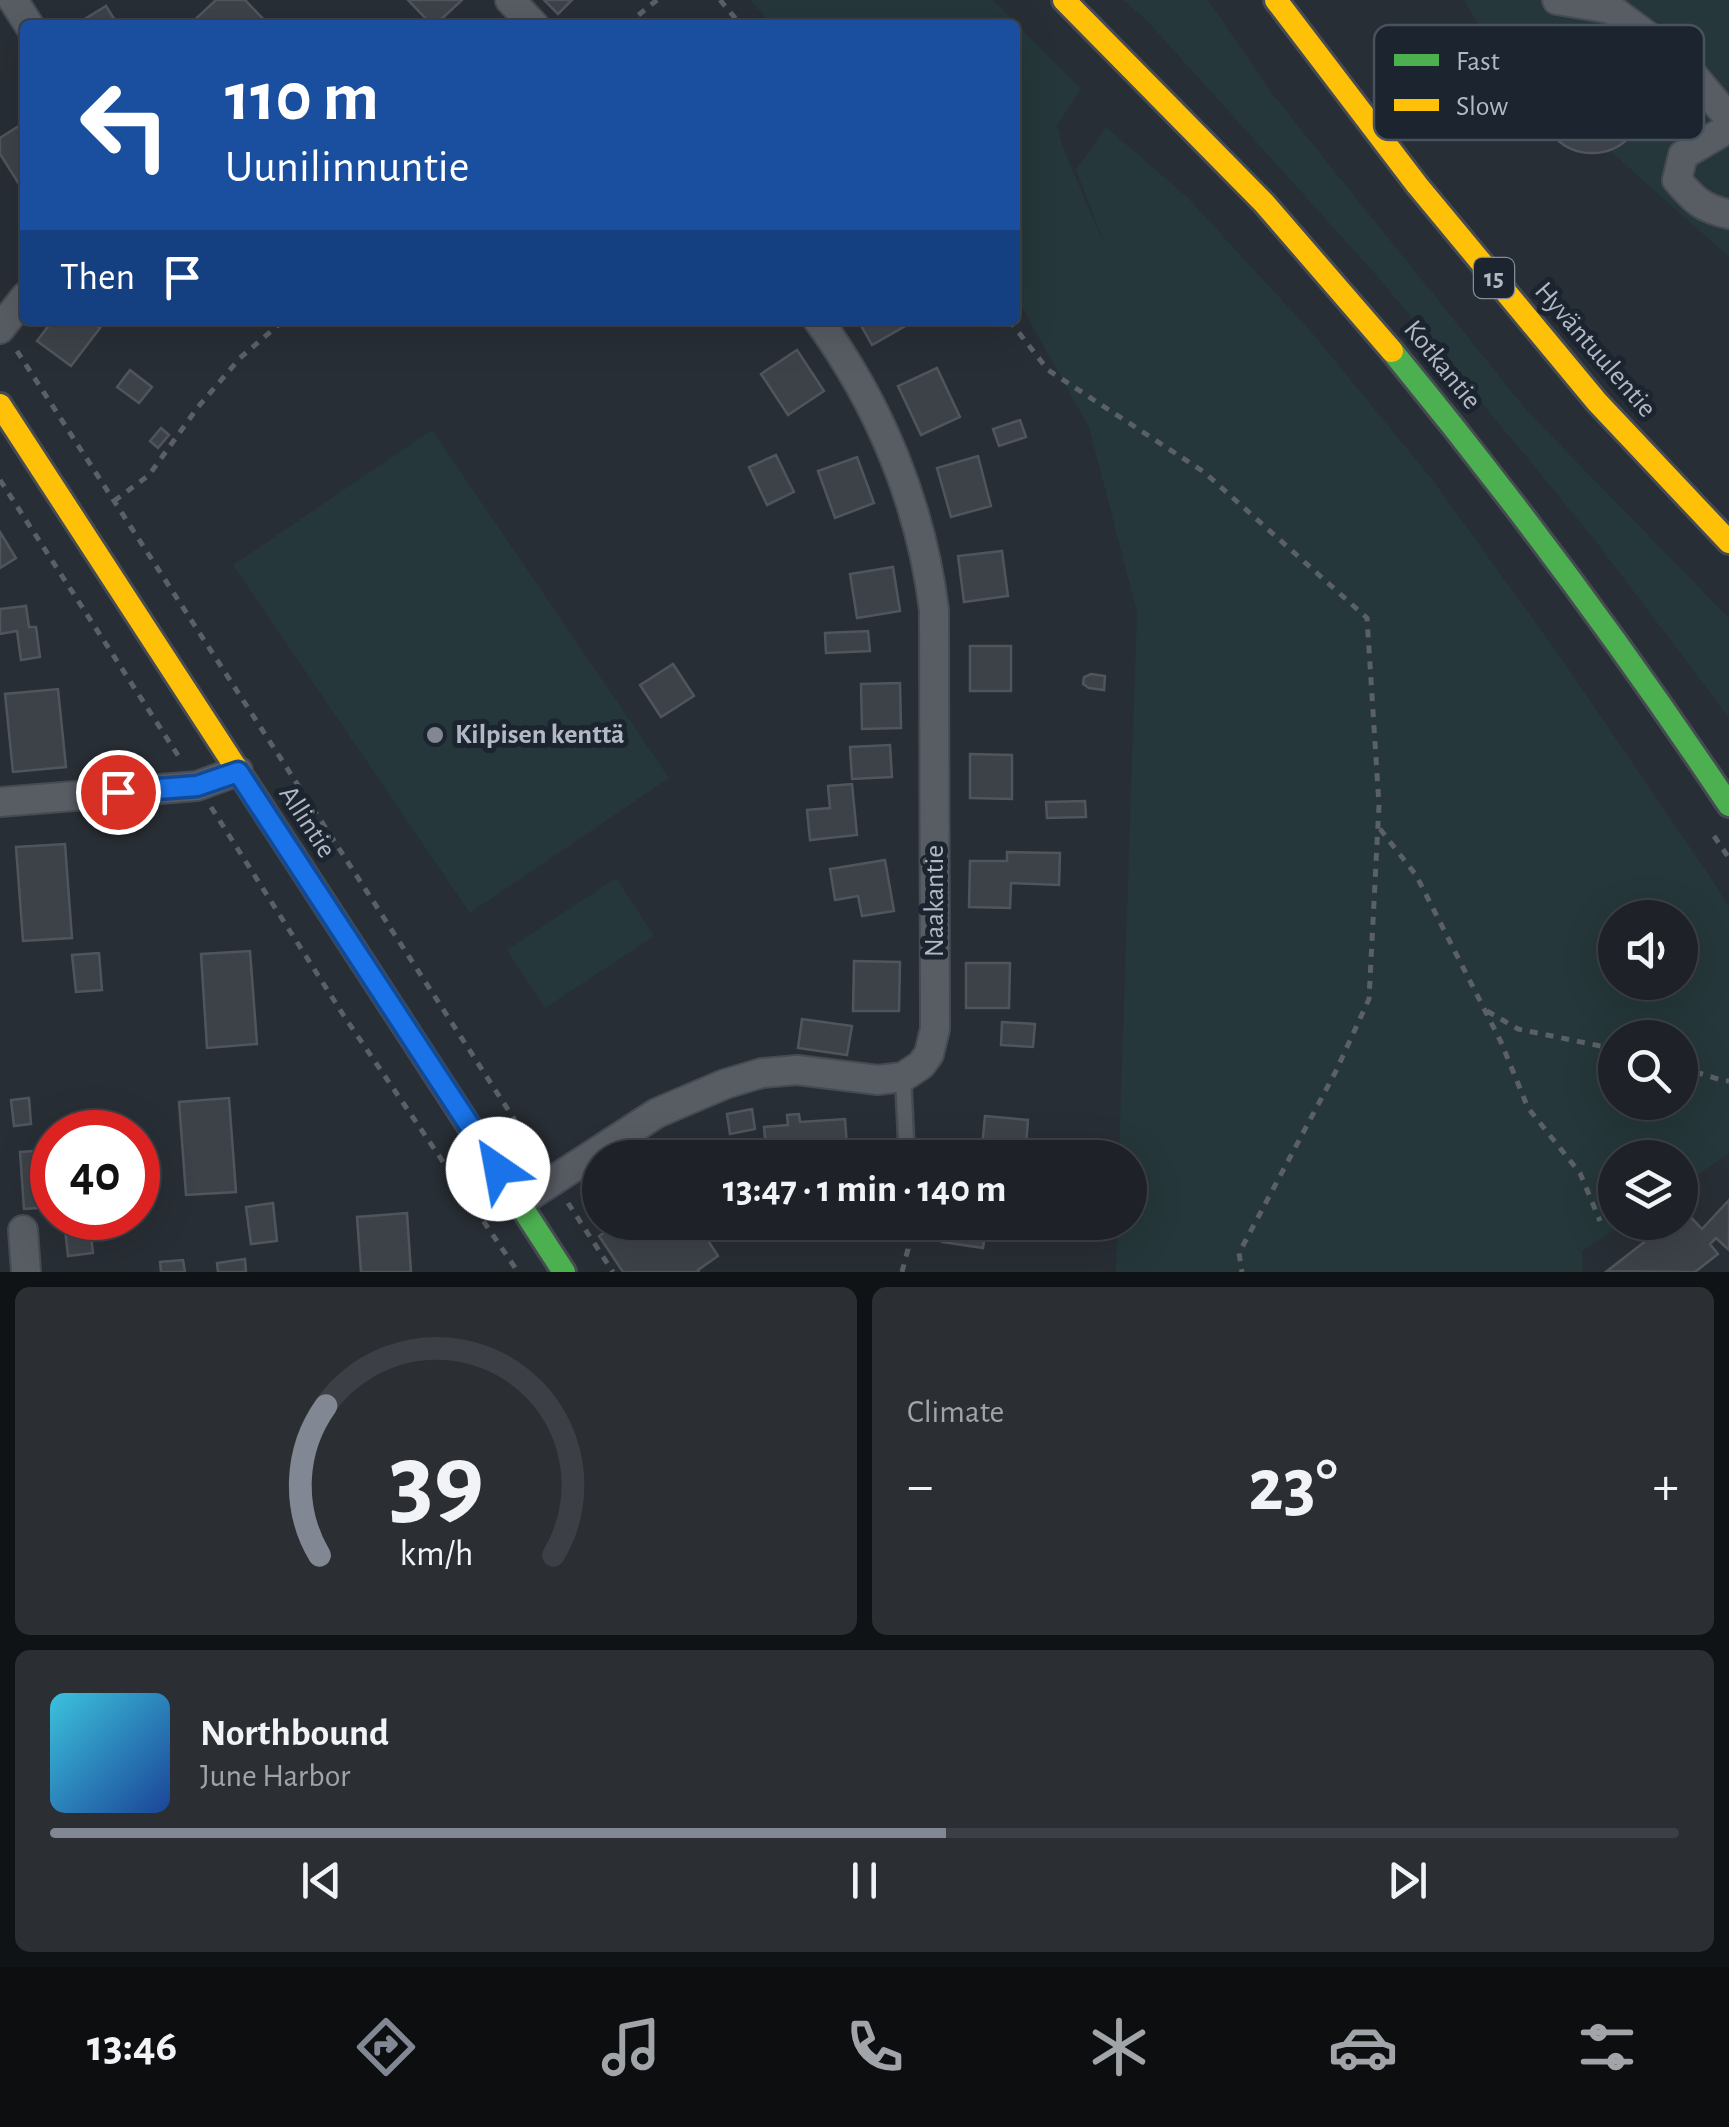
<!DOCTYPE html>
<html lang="en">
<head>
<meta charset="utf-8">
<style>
	:root { --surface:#1e2228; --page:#2b2f34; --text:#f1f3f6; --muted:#a1a4a8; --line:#3c3f45; --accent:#828893 }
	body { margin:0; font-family:"Alegreya Sans",sans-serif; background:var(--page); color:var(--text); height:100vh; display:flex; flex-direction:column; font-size:38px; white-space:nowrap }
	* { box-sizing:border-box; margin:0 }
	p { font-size:32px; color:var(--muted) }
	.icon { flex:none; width:55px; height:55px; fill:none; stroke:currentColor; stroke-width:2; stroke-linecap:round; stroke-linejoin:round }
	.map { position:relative; height:1272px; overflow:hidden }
	.drawer { display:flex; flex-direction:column; gap:15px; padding:15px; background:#101316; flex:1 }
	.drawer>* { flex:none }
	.guide { position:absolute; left:20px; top:20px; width:1000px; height:305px; border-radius:10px; box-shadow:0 10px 40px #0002,0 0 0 2px var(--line); background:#1a4fa0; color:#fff; overflow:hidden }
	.fabs { position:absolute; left:1598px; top:900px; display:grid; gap:20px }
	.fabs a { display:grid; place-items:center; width:100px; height:100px; border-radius:50%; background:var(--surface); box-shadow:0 10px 40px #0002,0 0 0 2px var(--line); font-size:50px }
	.speed { position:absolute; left:30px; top:1110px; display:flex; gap:20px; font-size:50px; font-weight:700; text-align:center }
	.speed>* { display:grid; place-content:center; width:130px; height:130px; border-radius:50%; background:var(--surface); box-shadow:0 10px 40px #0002,0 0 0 2px var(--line); line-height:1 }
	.speed .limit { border:15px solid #d22; background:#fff; color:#111 }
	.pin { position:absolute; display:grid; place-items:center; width:85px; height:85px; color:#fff; margin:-42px; border:5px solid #fff; border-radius:50%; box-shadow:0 2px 10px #0007 }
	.me { position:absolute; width:110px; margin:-55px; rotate:327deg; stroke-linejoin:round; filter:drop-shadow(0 0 8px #0008) }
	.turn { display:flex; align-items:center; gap:35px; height:210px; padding:0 40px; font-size:45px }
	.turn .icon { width:130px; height:130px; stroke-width:2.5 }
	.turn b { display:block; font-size:70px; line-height:85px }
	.then { display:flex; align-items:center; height:95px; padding:0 40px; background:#0003; gap:20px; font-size:38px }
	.big { font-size:75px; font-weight:600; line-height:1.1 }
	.drawer .tile { flex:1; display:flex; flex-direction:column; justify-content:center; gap:15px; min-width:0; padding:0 35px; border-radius:15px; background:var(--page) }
	.drawer .dial { align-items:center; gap:0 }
	.dial svg { height:260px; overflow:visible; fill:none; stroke:var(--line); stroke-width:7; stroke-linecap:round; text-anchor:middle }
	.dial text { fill:var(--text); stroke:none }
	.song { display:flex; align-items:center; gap:30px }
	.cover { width:120px; height:120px; border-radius:15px; background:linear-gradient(135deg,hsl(190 70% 55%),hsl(220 70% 35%)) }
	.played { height:10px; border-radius:5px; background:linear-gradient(90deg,var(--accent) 55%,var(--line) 55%) }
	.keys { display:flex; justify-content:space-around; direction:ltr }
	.heat { display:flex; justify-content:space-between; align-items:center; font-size:55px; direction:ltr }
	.drawer .tiles { flex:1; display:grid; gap:15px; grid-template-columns:1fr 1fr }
	.tile:last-child { grid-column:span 2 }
	.trip { position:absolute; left:582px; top:1140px; width:565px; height:100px; border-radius:50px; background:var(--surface); box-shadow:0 10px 40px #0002,0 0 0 2px var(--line); font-weight:600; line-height:100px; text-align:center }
	.tab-bar { display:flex; height:160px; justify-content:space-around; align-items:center; background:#0c0e10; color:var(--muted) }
	.tab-bar .icon { width:70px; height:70px }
	.tab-bar .on { color:var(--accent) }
	.tab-bar b { font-size:45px; color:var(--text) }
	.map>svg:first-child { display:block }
	.green { fill:#25373a; fill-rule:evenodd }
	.building { fill:#3d4249; stroke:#50555d; stroke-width:2.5 }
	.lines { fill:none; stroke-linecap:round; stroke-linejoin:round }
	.lane-casing { stroke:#464a52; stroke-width:19 }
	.street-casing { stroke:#464a52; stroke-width:32 }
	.fast-casing { stroke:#464a52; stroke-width:28 }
	.slow-casing { stroke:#464a52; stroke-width:28 }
	.path { stroke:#5a6065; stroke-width:5; stroke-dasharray:8 8; stroke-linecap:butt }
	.lane { stroke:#585c63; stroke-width:14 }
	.street { stroke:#585c63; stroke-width:28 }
	.fast { stroke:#4caf50; stroke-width:22 }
	.slow { stroke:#ffc107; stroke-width:22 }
	.route-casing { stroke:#114b97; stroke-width:25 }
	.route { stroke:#1a73e8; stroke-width:18 }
	.poi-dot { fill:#828893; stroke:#1c242f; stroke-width:4 }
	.labels { text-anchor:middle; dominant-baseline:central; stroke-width:10; stroke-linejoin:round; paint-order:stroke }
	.shield { fill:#1c242f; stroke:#858c99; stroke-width:2.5 }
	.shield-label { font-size:25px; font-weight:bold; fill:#b2b9c6 }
	.street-label { font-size:28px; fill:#b2b9c6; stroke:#1c242f }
	.poi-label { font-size:28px; font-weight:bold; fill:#b2b9c6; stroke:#1c242f; text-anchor:start }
	.key { fill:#1c242f; stroke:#49515c; stroke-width:2.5 }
	.key-label { font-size:28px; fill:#b2b9c6 }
</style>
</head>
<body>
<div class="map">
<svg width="1729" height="1272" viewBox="0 0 1729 1272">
	<rect width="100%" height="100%" fill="#282e35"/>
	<!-- green -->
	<path class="green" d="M750 0H993L1081 89 1057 125 1063 148 1108 253 1076 170 1106 127 1187 197 1313 334 1431 478 1556 651 1717 887 1729 907V1154L1680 1186V1158H1615V1222L1625 1223 1582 1251 1583 1272H1116L1117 1223 1130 1222V1158L1119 1157 1137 612 1089 427 1015 295V25H773ZM1615 918H1680V982H1615ZM1615 1038H1680V1102H1615Z
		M1124 0H1208L1274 96 1528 412 1729 618V718L1594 539 1378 277 1148 22Z
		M1464 0H1729V257L1489 43Z
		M432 430 669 778 470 913 233 565Z
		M616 878 654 936 545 1008 507 950Z"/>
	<!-- building -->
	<path class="building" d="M216 0H245L269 25H189Z
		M408 0H462L435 25H432Z
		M544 0H572L558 14Z
		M106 6 118 25H75Z
		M1540 101a52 52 0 1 1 104 0a52 52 0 1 1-104 0Z
		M25 122V191L24 192 0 154V138Z
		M53 320H90L100 328 71 366 37 341Z
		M858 320H904L907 325 872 345Z
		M797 350 824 391 788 415 761 374Z
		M937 368 960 417 921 435 898 386Z
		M130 370 152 387 139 403 117 387Z
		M1020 420 1026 437 999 446 993 429Z
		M161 428 169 435 158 448 150 441Z
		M776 455 794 492 767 505 749 467Z
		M978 456 991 506 951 517 937 468Z
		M857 457 874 503 835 518 818 471Z
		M0 532 16 558 0 568Z
		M1002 551 1008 596 964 602 958 556Z
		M893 567 900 611 857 618 850 574Z
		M26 606 29 627H36L40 657 21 660 17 631 0 634V609Z
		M868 631 870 651 826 653 825 633Z
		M970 646H1011V691H970Z
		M673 664 694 696 661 717 640 685Z
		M1091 674 1105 676 1104 690 1089 688 1083 684 1084 677Z
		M900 683 901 728 862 729 861 684Z
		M58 689 66 767 13 772 5 694Z
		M890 745 892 777 852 779 850 747Z
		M970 754 1012 755V799L970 798Z
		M852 784 857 835 810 840 807 810 830 808 828 786Z
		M1085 801 1086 817 1047 818 1046 802Z
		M65 844 72 938 23 941 16 847Z
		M1007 852 1060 853 1059 885 1011 883 1010 908 969 907 970 861H1007Z
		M885 860 894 911 862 916 858 896 835 900 830 869Z
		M250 951 257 1044 207 1048 201 954Z
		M99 953 102 990 76 992 72 955Z
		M854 961 900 962 899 1011H853Z
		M966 963H1010L1009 1008H966Z
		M802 1019 852 1026 847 1055 798 1048Z
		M1002 1022 1035 1024 1033 1047 1001 1045Z
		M29 1098 31 1124 14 1126 11 1100Z
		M229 1098 236 1192 186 1195 179 1102Z
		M752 1109 755 1129 730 1134 727 1114Z
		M799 1114 800 1122 845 1119 848 1158H767L764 1127 788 1125 787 1115Z
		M985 1116 1028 1120 1025 1158H981Z
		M52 1150V1207L24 1209 20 1152Z
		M1729 1200V1250L1716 1238 1710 1244 1718 1254 1695 1272 1607 1271 1670 1222H1680V1215L1685 1211 1702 1229Z
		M273 1203 277 1241 251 1244 246 1207Z
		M407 1213 411 1272H361L357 1217Z
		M620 1222H696L718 1256 698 1270 699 1272H623L599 1236Z
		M945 1222H987L983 1248 942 1242Z
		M90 1226 93 1253 68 1256 65 1229Z
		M245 1259 246 1272H218L217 1263Z
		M183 1260 185 1272H161L160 1262Z"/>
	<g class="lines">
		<defs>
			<path id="lane" d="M903 1077 907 1158"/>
			<path id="street" d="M13 0 29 25
				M510 0 534 25
				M1557 0 1611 9 1680 60 1729 118
				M1729 128 1683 155 1677 180C1694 200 1703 209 1729 214
				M0 329 25 297
				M0 802 197 786 238 771
				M520 1202 657 1113 725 1084 762 1073 797 1070 878 1080 903 1077 921 1065 929 1054 935 1029 934 610C921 505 880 405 818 320
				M23 1230 26 1272"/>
			<path id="fast" d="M1392 351C1512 497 1624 648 1729 805
				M356 952 564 1272"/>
			<path id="slow" d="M1064 0 1264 203 1392 351
				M1276 0 1417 185 1597 402 1729 542
				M0 405 356 952"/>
		</defs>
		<!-- lane casing -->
		<use href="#lane" class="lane-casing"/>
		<!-- street casing -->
		<use href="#street" class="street-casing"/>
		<!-- fast casing -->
		<use href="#fast" class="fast-casing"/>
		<!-- slow casing -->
		<use href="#slow" class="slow-casing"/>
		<!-- path -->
		<path class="path" d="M720 0 741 25
			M626 25 657 0
			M1009 320 1048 370 1204 472 1367 618 1379 805 1369 999 1336 1071 1239 1253 1242 1272
			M17 351 538 1156
			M0 480 181 760
			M114 501 149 475 198 407 240 358 284 320
			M211 807 344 1016 518 1272
			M1380 829 1416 875 1501 1042 1528 1108 1580 1173 1600 1221
			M1714 836 1729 858
			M1487 1011 1518 1029 1615 1049
			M1680 1067 1721 1080 1729 1081
			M568 1203 613 1272
			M902 1272 908 1249 909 1222"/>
		<!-- lane -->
		<use href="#lane" class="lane"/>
		<!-- street -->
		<use href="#street" class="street"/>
		<!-- fast -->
		<use href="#fast" class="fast"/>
		<!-- slow -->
		<use href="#slow" class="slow"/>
	</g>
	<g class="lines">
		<defs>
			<path id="route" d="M118 792 197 786 238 772 498 1169"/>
		</defs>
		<!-- route casing -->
		<use href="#route" class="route-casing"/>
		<!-- route -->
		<use href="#route" class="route"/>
	</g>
	<!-- markers -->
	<circle class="poi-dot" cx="435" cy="735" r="10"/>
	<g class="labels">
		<!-- shield labels -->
		<rect class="shield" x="1474" y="258" width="40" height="40" rx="8"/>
		<g class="shield-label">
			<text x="1494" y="278">15</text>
		</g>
		<!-- street labels -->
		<g class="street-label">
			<text transform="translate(1595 350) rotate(49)">Hyväntuulentie</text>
			<text transform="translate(1442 365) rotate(51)">Kotkantie</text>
			<text transform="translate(307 822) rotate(57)">Allintie</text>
			<text transform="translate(935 901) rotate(-90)">Naakantie</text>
		</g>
		<!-- poi labels -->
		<g class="poi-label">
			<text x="455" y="735">Kilpisen kenttä</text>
		</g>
	</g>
	<!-- legend -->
	<rect x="1374" y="25" width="330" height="115" rx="15" class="key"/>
	<rect x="1394" y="54" width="45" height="12" fill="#4caf50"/>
	<rect x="1394" y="99" width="45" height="12" fill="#ffc107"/>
	<g class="key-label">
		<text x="1456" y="70">Fast</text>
		<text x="1456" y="115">Slow</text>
	</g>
</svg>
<div class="fabs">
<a><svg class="icon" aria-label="sound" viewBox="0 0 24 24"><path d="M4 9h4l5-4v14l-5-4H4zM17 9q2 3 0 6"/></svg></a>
<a><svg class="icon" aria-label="search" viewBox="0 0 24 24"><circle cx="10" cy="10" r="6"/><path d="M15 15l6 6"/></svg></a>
<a><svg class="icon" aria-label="layers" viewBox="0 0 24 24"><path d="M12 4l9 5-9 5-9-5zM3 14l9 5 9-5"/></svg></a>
</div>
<div class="speed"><div class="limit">40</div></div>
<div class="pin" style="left:118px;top:792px;background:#d93025"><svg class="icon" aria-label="arrive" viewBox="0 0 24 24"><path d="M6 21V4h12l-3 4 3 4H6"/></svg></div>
<svg class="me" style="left:498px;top:1169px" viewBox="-20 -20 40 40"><circle r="19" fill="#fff"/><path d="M0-13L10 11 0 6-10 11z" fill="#1a73e8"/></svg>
<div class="trip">13:47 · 1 min · 140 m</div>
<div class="guide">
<div class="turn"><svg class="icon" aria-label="left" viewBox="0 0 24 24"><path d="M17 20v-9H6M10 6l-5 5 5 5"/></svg><div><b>110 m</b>Uunilinnuntie</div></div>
<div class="then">Then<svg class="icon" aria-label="arrive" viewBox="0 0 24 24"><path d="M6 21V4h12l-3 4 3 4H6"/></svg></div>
</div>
</div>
<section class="drawer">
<div class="tiles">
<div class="tile dial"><svg viewBox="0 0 100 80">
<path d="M14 69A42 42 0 1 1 86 69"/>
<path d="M14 69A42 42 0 0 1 16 23" stroke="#828893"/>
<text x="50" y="56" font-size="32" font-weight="700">39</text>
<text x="50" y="72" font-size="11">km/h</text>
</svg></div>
<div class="tile"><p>Climate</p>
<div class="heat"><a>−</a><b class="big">23°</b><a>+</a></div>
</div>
<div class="tile">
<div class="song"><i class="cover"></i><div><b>Northbound</b><p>June Harbor</p></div></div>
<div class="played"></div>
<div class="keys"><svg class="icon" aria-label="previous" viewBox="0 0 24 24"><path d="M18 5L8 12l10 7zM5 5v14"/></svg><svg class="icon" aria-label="pause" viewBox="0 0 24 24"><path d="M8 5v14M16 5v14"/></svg><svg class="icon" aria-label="next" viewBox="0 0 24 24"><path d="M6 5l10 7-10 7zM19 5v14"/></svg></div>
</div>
</div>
</section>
<nav class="tab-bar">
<b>13:46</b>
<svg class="icon on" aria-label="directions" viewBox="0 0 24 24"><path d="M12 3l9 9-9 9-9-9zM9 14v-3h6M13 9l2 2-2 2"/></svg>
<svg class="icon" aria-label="music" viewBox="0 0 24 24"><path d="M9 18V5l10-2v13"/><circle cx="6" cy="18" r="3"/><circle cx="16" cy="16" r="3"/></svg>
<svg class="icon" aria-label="phone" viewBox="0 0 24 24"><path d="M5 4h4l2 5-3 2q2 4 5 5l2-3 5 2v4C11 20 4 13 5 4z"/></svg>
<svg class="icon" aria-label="climate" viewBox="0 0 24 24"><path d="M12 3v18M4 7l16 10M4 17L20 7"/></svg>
<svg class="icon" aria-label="car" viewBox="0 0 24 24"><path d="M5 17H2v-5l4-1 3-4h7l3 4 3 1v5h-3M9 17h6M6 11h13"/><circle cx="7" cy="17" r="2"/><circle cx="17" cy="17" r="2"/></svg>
<svg class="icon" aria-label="filters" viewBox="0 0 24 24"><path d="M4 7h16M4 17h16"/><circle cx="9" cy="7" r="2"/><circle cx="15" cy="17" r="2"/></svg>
</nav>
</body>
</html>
